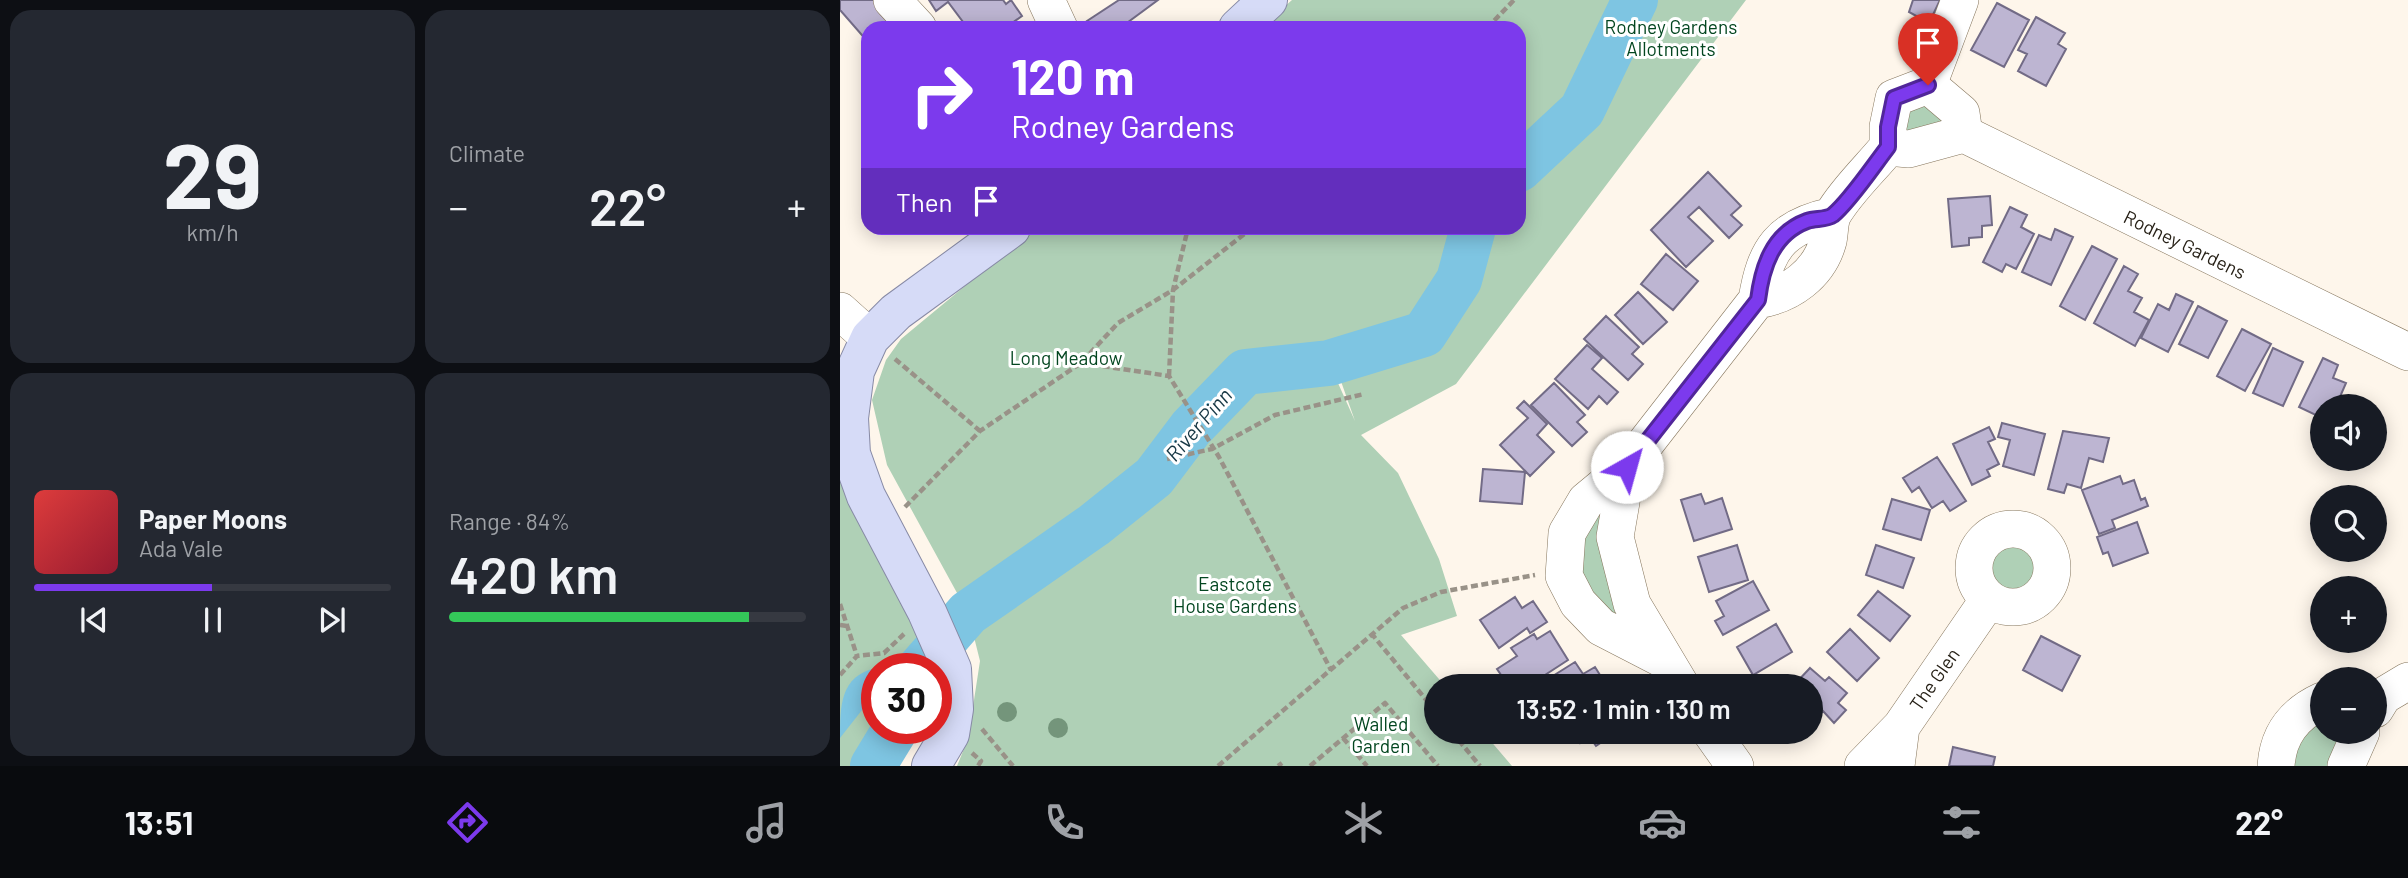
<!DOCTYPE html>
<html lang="en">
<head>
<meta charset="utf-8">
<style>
	:root { --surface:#171b24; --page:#242831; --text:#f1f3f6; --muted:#9ea1a6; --line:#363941; --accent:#7c3aed }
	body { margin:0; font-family:Barlow,sans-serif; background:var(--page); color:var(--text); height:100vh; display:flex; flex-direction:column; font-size:26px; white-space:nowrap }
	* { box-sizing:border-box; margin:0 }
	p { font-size:23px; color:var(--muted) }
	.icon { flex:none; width:38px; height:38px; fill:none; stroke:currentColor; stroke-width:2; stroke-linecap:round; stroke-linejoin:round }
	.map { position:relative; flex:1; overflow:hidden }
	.sheet { display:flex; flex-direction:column; gap:10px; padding:10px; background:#0d0f14; width:840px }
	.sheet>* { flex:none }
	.guide { position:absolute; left:21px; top:21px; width:665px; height:214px; border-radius:21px; box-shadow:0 4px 18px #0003; background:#7c3aed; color:#fff; overflow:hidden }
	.buttons { position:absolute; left:1470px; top:394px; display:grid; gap:14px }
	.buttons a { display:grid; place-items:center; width:77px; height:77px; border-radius:50%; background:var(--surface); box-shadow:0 4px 18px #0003; font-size:35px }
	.speed { position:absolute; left:21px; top:653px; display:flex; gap:14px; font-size:35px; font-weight:700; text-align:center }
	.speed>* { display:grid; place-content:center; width:91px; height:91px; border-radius:50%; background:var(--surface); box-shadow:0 4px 18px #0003; line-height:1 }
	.speed .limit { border:10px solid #d22; background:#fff; color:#111 }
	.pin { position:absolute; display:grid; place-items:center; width:60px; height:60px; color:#fff; margin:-72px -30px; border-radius:50% 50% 50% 0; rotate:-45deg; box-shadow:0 0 7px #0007 }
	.pin .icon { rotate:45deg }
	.me { position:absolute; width:77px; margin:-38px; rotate:38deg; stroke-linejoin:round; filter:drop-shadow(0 0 5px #0008) }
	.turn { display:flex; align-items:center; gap:24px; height:147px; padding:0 35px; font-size:32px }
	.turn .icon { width:91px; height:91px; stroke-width:2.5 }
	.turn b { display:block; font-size:49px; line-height:60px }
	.then { display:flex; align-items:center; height:66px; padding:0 35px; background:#0003; gap:14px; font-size:26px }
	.big { font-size:52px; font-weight:600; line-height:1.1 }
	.sheet .tile { flex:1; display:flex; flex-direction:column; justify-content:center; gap:10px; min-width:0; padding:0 24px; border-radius:21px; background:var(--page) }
	.sheet .dial { align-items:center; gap:0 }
	.dial b { font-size:91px; line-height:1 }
	.song { display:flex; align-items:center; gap:21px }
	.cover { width:84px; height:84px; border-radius:10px; background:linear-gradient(135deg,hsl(0 70% 55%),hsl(350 70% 35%)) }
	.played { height:7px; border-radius:4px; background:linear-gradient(90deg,var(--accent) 50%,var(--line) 50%) }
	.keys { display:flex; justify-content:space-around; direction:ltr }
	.heat { display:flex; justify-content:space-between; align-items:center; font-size:38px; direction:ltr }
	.charge { height:10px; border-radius:5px; background:linear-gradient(90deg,#34c759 84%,var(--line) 0) }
	.sheet .tiles { flex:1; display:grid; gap:10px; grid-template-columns:repeat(2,1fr) }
	.trip { position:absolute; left:584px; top:674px; width:399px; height:70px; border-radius:35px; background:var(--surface); box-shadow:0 4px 18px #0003; font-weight:600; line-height:70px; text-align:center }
	.dock { display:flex; height:112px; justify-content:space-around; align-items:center; background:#090b0e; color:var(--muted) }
	.dock .icon { width:49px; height:49px }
	.dock .selected { color:var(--accent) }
	.dock b { font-size:32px; color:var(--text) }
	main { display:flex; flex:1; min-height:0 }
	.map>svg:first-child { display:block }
	.green { fill:#afd0b6; fill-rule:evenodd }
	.water { fill:#7ec5e2 }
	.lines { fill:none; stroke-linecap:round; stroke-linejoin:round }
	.river { stroke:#7ec5e2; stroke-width:46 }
	.building { fill:#bdb5d2; stroke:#726b86; stroke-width:2 }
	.minor-casing { stroke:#86765d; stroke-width:38 }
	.major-casing { stroke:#878aa5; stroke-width:40 }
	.path { stroke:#999288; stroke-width:4.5; stroke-dasharray:7 3.5; stroke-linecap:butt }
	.minor { stroke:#fff; stroke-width:37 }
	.major { stroke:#d6dbf7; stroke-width:38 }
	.tree { fill:#74957b }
	.route-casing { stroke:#51269a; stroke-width:18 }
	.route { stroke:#7c3aed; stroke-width:12 }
	.labels { text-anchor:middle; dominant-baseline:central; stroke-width:6; stroke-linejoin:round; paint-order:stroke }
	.park-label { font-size:19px; fill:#034620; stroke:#fff }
	.street-label { font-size:19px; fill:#272117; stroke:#fff }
	.water-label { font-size:21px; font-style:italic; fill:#163744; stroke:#fff }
</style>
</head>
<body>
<main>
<section class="sheet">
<div class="tiles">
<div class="tile dial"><b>29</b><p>km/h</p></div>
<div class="tile"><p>Climate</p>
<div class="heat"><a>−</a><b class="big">22°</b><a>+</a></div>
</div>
<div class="tile">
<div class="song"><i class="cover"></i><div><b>Paper Moons</b><p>Ada Vale</p></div></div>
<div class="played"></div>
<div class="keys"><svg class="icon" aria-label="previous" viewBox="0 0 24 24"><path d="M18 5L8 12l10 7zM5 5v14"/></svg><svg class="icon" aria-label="pause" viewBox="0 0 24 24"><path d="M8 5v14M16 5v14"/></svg><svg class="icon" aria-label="next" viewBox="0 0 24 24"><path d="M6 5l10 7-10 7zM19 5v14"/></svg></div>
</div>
<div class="tile"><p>Range · 84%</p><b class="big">420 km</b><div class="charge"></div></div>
</div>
</section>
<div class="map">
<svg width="1568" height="766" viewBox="0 0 1568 766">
	<rect width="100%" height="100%" fill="#fef6eb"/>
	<!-- green -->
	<path class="green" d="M452 0H802L751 62 679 179V28H421Z
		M809 0H906L616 384 521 435 558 473 599 559 617 616 561 635 605 686H597V732H643L672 766H117L128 739 140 661 128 613 47 465 32 400 46 360 61 339 195 228H679V193L747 119ZM640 244 601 334 497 370 515 421 489 363 414 370 584 334Z
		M1090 96 1107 127 1063 134 1058 115Z
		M0 464 75 623 81 668H37V728H72L54 766H0Z
		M772 489 791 630 732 577 739 531Z
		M1143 567a29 29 0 1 1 58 0a29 29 0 1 1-58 0Z
		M1482 709V732H1510L1496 766H1445Z"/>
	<!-- water -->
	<path class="water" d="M36 668 37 691 0 738C0 706 0 676 36 668Z"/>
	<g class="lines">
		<!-- river -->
		<path class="river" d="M679 169 742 110 795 0
			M80 668 128 613 254 525 314 477 351 428 405 372 489 363 584 334 619 280 633 228
			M33 766 56 728"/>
	</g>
	<!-- building -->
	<path class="building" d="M0 0H37L56 28H28V42L0 10Z
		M89 0H163L166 4 171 0 182 16 165 28H123L126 26 108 2 96 11Z
		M279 0H318L280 28H252L247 21Z
		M1073 0H1100L1089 23 1069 12Z
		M1157 3 1189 20 1164 67 1131 50Z
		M1196 17 1225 33 1218 44 1226 49 1206 86 1178 71 1187 54 1178 50Z
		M868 172 901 206 891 215 902 225 889 238 859 207 848 217 873 241 846 267 811 230Z
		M1150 196 1152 225 1142 226V237L1129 238V245L1112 247 1108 199Z
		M1170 207 1187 215 1181 227 1194 234 1176 269 1166 264 1162 272 1143 262Z
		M1215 229 1233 237 1211 285 1182 272 1199 235 1211 240Z
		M1252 246 1277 259 1245 320 1220 306Z
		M826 254 858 281 833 310 801 284Z
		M1284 266 1298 274 1288 291 1302 298 1294 312 1309 320 1295 346 1254 323Z
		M798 292 827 322 803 344 775 315Z
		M1336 294 1353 302 1328 352 1301 338 1318 304 1329 310Z
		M1358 306 1387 321 1368 358 1339 344Z
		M766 316 799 347 792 354 803 364 788 380 744 339Z
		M1402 329 1431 344 1405 391 1377 376Z
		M747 345 762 358 752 369 778 392 767 404 759 396 748 409 715 379Z
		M1433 348 1463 362 1443 406 1413 393Z
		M1483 358 1498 365 1493 378 1506 383 1496 406H1482V418L1459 407Z
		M714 383 745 415 737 422 747 432 732 446 691 405Z
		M684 401 707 424 697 435 714 452 690 476 660 445 688 418 677 408Z
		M1162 423 1205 434 1194 475 1163 466 1170 440 1158 437Z
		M1149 427 1155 439 1148 442 1159 464 1147 470 1150 476 1132 485 1113 444Z
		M1223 431 1269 438 1263 462 1249 458 1241 488 1227 484 1224 493 1208 489Z
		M1097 457 1126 501 1110 511 1103 501 1092 508 1079 487 1072 492 1063 478Z
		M643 469 685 472 682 504 640 501Z
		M1280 476 1283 484 1294 480 1301 500 1305 498 1308 506 1272 520 1275 528 1259 534 1242 490Z
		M861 494 865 504 882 498 892 529 854 541 841 500Z
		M1052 499 1090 510 1081 540 1043 529Z
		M1297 522 1308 553 1273 566 1268 552 1263 554 1257 537Z
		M897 545 908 580 869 592 858 557Z
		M1036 545 1074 558 1063 588 1026 575Z
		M913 581 929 610 883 635 875 621 884 616 876 601Z
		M1038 591 1070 616 1050 641 1018 615Z
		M675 597 682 608 693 601 707 622 690 633 687 628 659 648 640 620Z
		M936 624 952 652 913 675 897 647Z
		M1010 629 1039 658 1017 681 987 652Z
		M710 631 728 660 688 686H682L677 679 668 685 657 669 677 656 671 648 694 634 697 639Z
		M1201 636 1240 656 1222 691 1183 670Z
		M735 662 743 674 755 667 765 683 760 686H697Z
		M970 668 985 681 989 677 1007 693 998 703 1006 710 994 723 983 711 971 724V686H953Z
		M731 732H777L756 746 749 736 740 743Z
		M1113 747 1155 757 1153 766H1109Z"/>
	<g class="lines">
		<defs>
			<path id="minor" d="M52 0 78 28
				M206 0 219 28
				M1088 85 1120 0
				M1048 147V127L1054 98 1088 85 1121 113 1124 134
				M917 300C950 295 979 274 988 241 990 232 989 222 993 214 1007 190 1031 168 1048 147L1069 149 1124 134 1568 352
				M0 311 30 338
				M787 467 775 537 792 604 841 686
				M1134 568a39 39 0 1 1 78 0a39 39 0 1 1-78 0Z
				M823 659 761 627 738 603 724 576 727 533 746 501 787 467 917 300C925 250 940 227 992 216
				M1535 709 1543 696 1568 681
				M871 732 895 766
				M1023 766 1061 727
				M1056 766 1061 727 1149 599
				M1436 766C1438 735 1454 714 1482 701
				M1506 766 1521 732"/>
			<path id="major" d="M398 28 428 0
				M91 766 110 734 114 709 112 669 87 612 26 496 11 454 9 418 15 371 30 338 56 312 171 228"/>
		</defs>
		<!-- minor casing -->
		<use href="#minor" class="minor-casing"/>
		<!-- major casing -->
		<use href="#major" class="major-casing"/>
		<!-- path -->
		<path class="path" d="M647 28 674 0
			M55 359 140 431
			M242 363 329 376 379 457 491 670
			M329 376 333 290 348 228
			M327 459 372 449 435 415 524 394
			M65 507 140 431 241 363 278 323 333 290 412 228
			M0 604 17 656
			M0 625 7 626
			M531 633 597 713
			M0 675 17 656 44 653 64 634
			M142 729 173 766
			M612 732 640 766
			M503 738 527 766
			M132 753 141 761 138 766
			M378 766 563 608 601 592 695 575
			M438 766 442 763
			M470 766 545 703 598 766"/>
		<!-- minor -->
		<use href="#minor" class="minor"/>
		<!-- major -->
		<use href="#major" class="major"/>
	</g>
	<!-- trees -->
	<g class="tree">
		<circle cx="167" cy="712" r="10"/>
		<circle cx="218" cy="728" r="10"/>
	</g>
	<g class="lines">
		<defs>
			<path id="route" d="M787 467 918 300C922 268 932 234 967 221 975 218 986 220 993 215 1010 201 1034 165 1048 147V127L1054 98 1088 85"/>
		</defs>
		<!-- route casing -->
		<use href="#route" class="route-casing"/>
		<!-- route -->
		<use href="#route" class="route"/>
	</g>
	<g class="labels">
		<!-- park labels -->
		<g class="park-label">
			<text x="831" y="26">Rodney Gardens<tspan x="831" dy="22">Allotments</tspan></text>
			<text x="226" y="357">Long Meadow</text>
			<text x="395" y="583">Eastcote<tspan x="395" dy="22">House Gardens</tspan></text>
			<text x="541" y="723">Walled<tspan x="541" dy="22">Garden</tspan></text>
		</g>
		<!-- street labels -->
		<g class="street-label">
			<text transform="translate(1345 244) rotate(26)">Rodney Gardens</text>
			<text transform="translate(1094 679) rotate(-55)">The Glen</text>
		</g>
		<!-- water labels -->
		<g class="water-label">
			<text transform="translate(358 424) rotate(-49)">River Pinn</text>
		</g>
	</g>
</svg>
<div class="buttons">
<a><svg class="icon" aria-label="sound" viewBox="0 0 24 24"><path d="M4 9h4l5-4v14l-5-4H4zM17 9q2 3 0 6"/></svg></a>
<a><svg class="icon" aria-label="search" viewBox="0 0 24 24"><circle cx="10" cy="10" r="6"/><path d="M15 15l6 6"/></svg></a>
<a>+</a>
<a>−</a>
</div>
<div class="speed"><div class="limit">30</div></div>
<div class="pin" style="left:1088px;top:85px;background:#d93025"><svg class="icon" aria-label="arrive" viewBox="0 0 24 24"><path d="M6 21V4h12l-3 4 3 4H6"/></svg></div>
<svg class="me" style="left:787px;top:467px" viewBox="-20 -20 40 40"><circle r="19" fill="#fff"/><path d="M0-13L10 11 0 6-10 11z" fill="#7c3aed"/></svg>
<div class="trip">13:52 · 1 min · 130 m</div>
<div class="guide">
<div class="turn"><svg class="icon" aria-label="right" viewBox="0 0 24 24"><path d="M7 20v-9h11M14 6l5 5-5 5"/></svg><div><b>120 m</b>Rodney Gardens</div></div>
<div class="then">Then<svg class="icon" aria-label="arrive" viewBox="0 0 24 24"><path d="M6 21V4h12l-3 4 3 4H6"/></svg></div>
</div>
</div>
</main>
<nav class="dock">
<b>13:51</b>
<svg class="icon selected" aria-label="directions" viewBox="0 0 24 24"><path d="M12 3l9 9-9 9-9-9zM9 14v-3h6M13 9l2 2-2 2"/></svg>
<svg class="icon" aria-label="music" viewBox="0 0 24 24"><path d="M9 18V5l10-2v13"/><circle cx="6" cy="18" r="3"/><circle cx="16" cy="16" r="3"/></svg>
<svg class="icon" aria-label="phone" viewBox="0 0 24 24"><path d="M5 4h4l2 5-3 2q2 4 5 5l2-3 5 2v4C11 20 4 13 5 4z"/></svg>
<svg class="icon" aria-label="climate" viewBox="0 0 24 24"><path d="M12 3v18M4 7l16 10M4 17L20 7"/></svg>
<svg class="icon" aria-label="car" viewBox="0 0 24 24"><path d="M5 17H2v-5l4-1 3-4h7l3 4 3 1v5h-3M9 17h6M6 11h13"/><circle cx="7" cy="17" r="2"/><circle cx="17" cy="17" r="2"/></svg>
<svg class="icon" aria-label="filters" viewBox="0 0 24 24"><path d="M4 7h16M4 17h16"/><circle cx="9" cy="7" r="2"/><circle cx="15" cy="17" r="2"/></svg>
<b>22°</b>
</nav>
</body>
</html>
